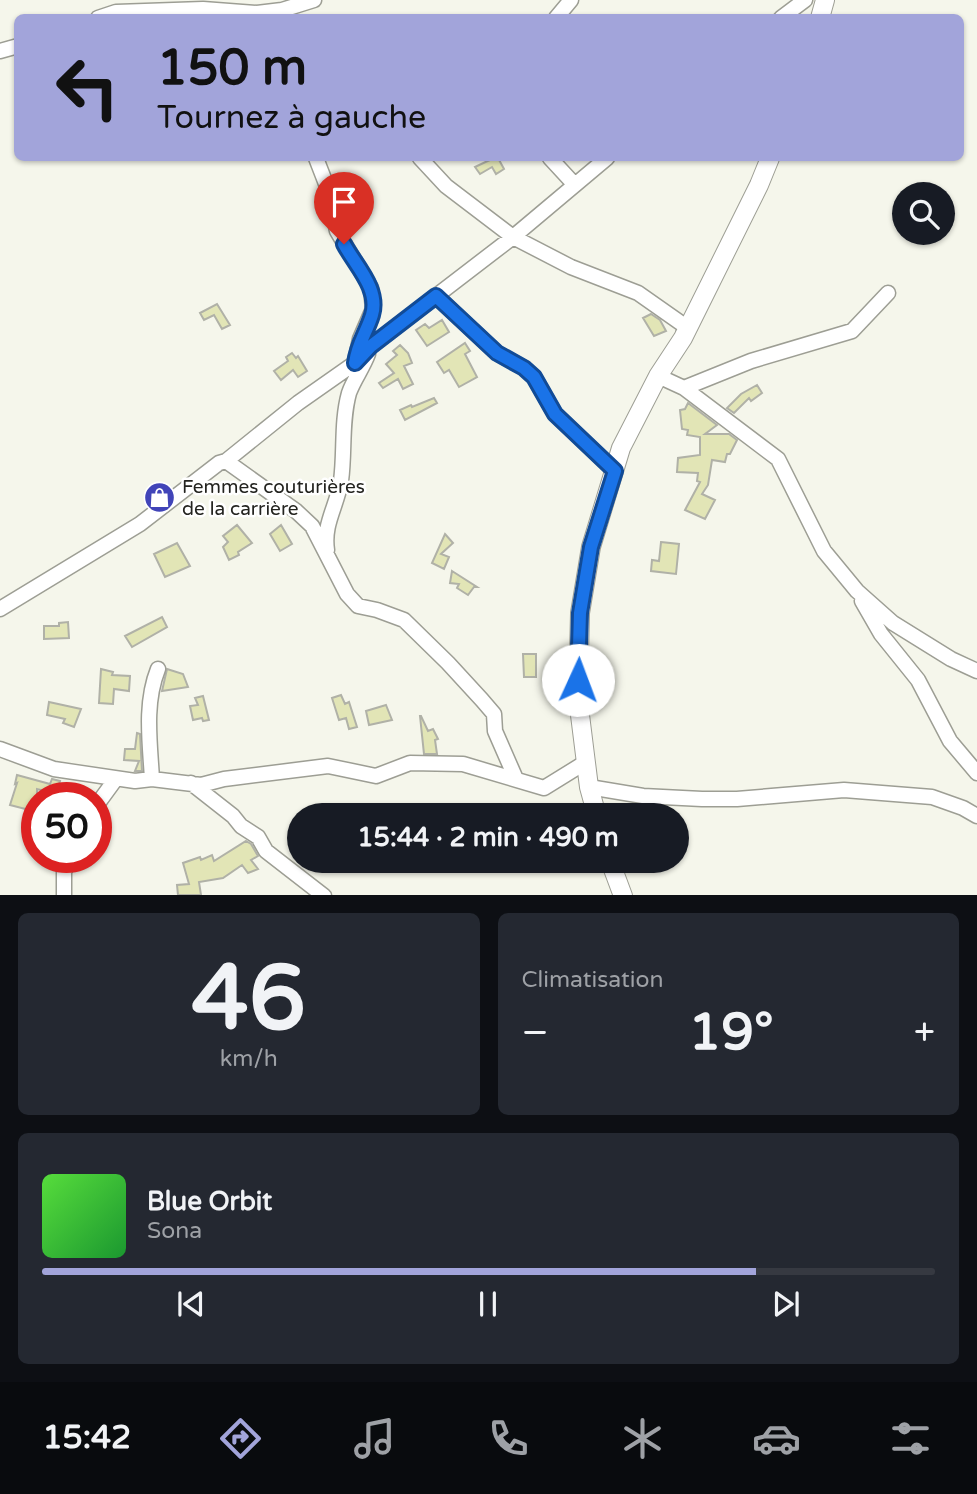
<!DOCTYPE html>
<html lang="fr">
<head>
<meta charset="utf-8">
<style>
	:root { --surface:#171b24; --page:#242831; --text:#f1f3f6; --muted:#9ea1a6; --line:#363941; --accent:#a2a4da }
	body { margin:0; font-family:"Varela Round",sans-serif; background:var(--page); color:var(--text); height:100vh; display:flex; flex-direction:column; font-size:26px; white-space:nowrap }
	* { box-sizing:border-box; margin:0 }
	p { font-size:23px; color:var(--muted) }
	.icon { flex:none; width:38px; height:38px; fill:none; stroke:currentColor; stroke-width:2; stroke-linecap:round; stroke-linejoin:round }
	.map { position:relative; height:895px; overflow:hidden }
	.details { display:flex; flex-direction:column; gap:18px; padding:18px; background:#0d0f14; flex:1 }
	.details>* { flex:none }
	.guide { position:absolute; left:14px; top:14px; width:950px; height:147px; border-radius:10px; box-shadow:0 2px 5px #0004; background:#a2a4da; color:#111; overflow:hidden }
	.buttons { position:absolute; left:892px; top:182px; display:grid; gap:14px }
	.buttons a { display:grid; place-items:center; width:63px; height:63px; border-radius:50%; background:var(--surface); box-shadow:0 2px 5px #0004; font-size:35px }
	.speed { position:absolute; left:21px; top:782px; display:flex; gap:14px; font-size:35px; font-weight:700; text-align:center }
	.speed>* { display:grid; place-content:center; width:91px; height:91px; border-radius:50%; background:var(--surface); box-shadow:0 2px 5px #0004; line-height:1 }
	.speed .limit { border:10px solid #d22; background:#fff; color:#111 }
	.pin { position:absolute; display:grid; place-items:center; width:60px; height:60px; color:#fff; margin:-72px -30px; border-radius:50% 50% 50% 0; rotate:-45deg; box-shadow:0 0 7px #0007 }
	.pin .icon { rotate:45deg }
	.me { position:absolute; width:77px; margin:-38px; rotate:2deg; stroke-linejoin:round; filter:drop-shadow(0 0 5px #0008) }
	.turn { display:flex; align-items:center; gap:24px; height:147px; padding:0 28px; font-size:32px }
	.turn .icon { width:91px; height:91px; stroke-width:2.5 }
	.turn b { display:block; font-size:49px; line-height:60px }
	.big { font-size:52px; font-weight:800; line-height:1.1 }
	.details .widget { flex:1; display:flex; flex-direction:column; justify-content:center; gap:10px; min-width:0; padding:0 24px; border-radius:10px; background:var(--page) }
	.details .dial { align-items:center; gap:0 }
	.dial b { font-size:91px; line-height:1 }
	.song { display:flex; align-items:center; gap:21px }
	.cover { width:84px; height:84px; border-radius:10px; background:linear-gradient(135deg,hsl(110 70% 55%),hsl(130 70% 35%)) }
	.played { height:7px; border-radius:4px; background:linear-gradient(90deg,var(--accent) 80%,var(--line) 80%) }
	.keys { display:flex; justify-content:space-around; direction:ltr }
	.heat { display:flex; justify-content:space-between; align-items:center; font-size:38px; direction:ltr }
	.details .tiles { flex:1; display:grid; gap:18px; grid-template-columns:1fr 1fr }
	.widget:last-child { grid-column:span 2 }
	.trip { position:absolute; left:287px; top:803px; width:402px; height:70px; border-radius:35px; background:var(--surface); box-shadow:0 2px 5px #0004; font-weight:800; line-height:70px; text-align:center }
	.tabs { display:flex; height:112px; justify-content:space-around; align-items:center; background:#090b0e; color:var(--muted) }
	.tabs .icon { width:49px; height:49px }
	.tabs .current { color:var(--accent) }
	.tabs b { font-size:32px; color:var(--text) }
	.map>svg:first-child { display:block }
	.building { fill:#e2e5b6; stroke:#b0b1a7; stroke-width:2 }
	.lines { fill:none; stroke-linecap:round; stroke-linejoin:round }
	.minor-casing { stroke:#9d9e94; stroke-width:17 }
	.major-casing { stroke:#9d9e94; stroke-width:20 }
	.minor { stroke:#fff; stroke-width:14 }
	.major { stroke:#fff; stroke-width:18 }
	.route-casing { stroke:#114b97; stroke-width:18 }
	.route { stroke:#1a73e8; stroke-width:12 }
	.labels { text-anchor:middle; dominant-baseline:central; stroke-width:5; stroke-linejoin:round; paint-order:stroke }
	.poi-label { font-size:19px; fill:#23231f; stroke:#fff; text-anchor:start }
</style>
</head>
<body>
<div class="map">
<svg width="977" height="896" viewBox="0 0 977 896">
	<rect width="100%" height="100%" fill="#f5f6eb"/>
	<!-- building -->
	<path class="building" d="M494 158H498L504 169 496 174 492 167 480 174 475 167Z
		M217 304 230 325 222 329 214 315 204 320 200 313Z
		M651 314 660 320 666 331 654 336 643 318Z
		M442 320 449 332 427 346 416 330 425 324 429 328Z
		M465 343 470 351 465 354 477 377 459 387 449 370 444 373 437 362Z
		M400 345 408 353 412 363 404 366 413 384 403 389 398 379 383 388 379 383 394 373 386 364 397 355 393 351Z
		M292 353 296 358 298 356 307 371 298 377 293 370 281 380 274 371 288 361 286 357Z
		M757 385 762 393 751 401 749 398 734 413 727 408 741 394Z
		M434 398 437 403 405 420 400 410 411 405 412 407Z
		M688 403 717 425 705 434H729L737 440 730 454H727L725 462 712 460 708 485 702 494 715 500 705 519 685 510 700 482 697 481 698 473 677 472 678 458 700 455V437L687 435 688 430 682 429 680 410 685 409Z
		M237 525 252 543 238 552 239 555 229 560 223 547 228 542 223 536Z
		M281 525 292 544 280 551 270 534Z
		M445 534 453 543 441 554 449 557 444 569 432 563Z
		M661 542 679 544 676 574 651 571 652 560 659 561Z
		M177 543 190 566 165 577 154 554Z
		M452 571 477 587H474L468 595 457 588 459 584 450 583Z
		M162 617 167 627 132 647 125 636Z
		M68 622 69 638 44 639V626H59V623Z
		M523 654H536V677H524Z
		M101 669 113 672 112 675 130 676 129 691 114 689 113 704 99 703Z
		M167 669 183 674 188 687 162 691Z
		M341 695 345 704 349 702 357 727 349 729 346 718 339 720 332 698Z
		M203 696 209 720 203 721 202 718 193 720 190 706 198 705 195 698Z
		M49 702 81 709 74 727 63 723 65 719 47 715Z
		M386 705 392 720 369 725 366 711Z
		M420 716H421L428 731 433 729 438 739 435 740 437 754H424Z
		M137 733 140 734 142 771H135L139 761 124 760 125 749H135Z
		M17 775 50 784 52 779 60 781 56 794 37 789V812L10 805 17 783 15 784Z
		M246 841 251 844 258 856 251 860 258 869 248 873 242 865 223 878 199 882 201 895H178L177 885 189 884 183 863 200 857 201 860 212 855 214 861Z"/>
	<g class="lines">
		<defs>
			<path id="minor" d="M98 18 116 12 203 9 257 13 282 10 314 0
				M556 18 571 0
				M781 18 805 0
				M0 51 18 46
				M316 158 328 189 337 231 371 288 373 309 360 339 355 363
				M420 158 446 186 513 237 571 267 638 293 685 326 683 336
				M550 158 574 184
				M436 296 497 353 524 368 534 377 555 414 615 471
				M658 376 684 388 778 459 824 551 857 591 893 623 951 659 977 671
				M684 388 751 361 852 331 888 293
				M226 461 296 511 312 526 347 594 358 606 377 610 404 620 448 663 482 700 494 714 495 731 516 779
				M327 550C323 524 337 506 341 481 345 452 341 422 349 393 354 379 363 368 368 354
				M862 601 881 634 918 680 950 741 977 773
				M0 609 140 524 219 463 226 461 298 403 355 363 371 346 513 237 607 158
				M0 749 54 769 135 781 152 779 201 785 224 779 328 766 376 776 410 763 463 764 544 788 586 762
				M152 779C150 743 144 704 158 669
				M191 783 233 816 241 826 258 837 266 851 324 896
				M589 787 643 796 702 799H737L844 790 932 797 963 808 977 816
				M96 806 115 780
				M64 896V872L70 858"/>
			<path id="major" d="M820 18 825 0
				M597 816 589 787 578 699 580 613 591 547 621 448 658 376 683 338 759 185 770 158
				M610 861 623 896"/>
		</defs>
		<!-- minor casing -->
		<use href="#minor" class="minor-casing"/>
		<!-- major casing -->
		<use href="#major" class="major-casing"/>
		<!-- minor -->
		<use href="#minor" class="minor"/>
		<!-- major -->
		<use href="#major" class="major"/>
	</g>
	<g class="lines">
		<defs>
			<path id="route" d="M344 244C355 265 380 289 372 315 366 334 358 342 355 363L371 346 436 296 497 353 524 368 534 377 555 414 615 471 591 547 580 613 578 680"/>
		</defs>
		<!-- route casing -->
		<use href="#route" class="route-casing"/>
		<!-- route -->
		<use href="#route" class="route"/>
	</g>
	<!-- icons -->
	<defs>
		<symbol id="shop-disc" viewBox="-11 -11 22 22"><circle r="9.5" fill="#4144b8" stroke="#fff"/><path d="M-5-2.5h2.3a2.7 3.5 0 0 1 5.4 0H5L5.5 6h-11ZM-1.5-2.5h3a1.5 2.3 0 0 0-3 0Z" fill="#fff"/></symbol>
	</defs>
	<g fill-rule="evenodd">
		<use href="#shop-disc" x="142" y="480" width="35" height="35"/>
	</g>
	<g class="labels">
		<!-- poi labels -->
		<g class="poi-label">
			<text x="182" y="487">Femmes couturières<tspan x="182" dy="22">de la carrière</tspan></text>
		</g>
	</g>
</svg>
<div class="buttons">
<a><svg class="icon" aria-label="search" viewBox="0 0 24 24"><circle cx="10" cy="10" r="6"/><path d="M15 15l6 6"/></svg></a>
</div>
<div class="speed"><div class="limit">50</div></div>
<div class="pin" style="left:344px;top:244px;background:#d93025"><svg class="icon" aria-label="arrive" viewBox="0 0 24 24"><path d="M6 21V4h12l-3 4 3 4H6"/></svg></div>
<svg class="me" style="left:578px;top:680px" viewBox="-20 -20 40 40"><circle r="19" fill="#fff"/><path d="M0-13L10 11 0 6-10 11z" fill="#1a73e8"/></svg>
<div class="trip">15:44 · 2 min · 490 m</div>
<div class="guide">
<div class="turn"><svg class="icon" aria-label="left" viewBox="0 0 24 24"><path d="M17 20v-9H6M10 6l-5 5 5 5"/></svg><div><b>150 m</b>Tournez à gauche</div></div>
</div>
</div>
<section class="details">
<div class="tiles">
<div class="widget dial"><b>46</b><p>km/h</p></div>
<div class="widget"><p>Climatisation</p>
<div class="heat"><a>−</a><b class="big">19°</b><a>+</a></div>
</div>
<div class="widget">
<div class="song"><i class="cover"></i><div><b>Blue Orbit</b><p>Sona</p></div></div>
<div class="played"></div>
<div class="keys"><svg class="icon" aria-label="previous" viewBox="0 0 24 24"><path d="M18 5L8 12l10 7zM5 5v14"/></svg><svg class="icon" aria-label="pause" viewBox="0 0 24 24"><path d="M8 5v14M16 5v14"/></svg><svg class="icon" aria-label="next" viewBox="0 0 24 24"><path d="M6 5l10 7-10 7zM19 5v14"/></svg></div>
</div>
</div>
</section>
<nav class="tabs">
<b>15:42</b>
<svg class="icon current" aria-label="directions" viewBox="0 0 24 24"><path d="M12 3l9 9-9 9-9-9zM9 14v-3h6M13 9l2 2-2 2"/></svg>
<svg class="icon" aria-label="music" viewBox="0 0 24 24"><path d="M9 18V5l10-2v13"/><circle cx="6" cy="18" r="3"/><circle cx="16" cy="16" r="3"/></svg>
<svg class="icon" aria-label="phone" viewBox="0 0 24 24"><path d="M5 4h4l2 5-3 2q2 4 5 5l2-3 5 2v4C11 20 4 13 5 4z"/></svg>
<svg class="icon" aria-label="climate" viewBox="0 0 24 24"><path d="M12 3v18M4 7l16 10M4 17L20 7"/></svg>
<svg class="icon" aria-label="car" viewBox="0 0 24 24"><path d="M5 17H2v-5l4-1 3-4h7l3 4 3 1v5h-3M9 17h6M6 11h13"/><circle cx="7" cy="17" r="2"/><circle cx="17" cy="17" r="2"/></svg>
<svg class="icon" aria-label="filters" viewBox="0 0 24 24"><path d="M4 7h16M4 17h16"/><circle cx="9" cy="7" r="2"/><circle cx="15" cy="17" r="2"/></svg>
</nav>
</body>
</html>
